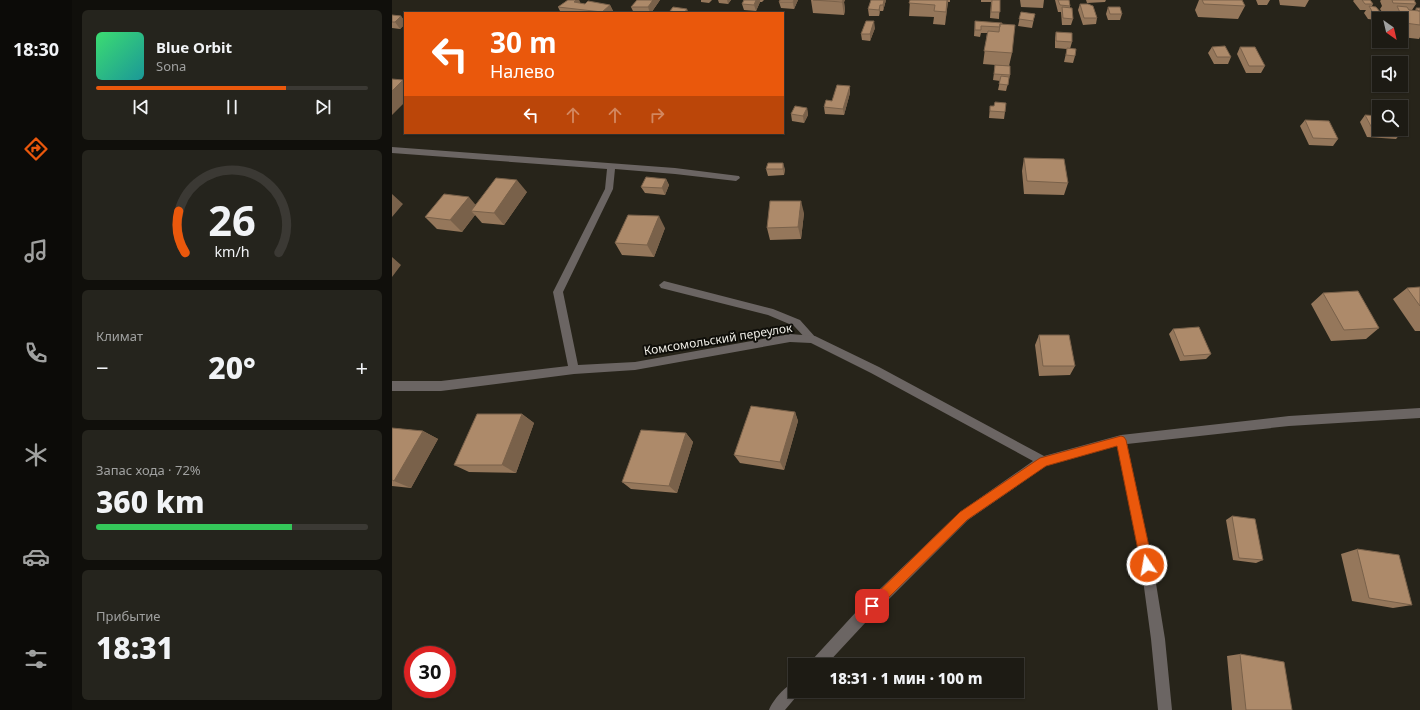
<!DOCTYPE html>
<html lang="ru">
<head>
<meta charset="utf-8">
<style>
	:root { --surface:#1d1b14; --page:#25241d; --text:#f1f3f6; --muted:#a0a1a0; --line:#3b3934; --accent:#ea580c }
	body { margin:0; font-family:"Noto Sans",sans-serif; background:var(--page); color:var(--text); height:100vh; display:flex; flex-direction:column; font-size:15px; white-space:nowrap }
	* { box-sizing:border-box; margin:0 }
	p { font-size:13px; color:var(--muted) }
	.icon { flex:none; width:22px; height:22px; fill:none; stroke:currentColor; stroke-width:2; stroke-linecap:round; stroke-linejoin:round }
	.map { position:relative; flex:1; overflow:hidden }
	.details { display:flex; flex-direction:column; gap:10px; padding:10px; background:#100f0b; width:320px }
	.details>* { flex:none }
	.hud { position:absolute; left:12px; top:12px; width:380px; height:122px; border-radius:0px; box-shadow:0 1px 3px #0004,0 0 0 1px var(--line); background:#ea580c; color:#fff; overflow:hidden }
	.needle { width:26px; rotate:146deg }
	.buttons { position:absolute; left:980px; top:12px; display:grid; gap:8px }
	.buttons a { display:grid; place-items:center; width:36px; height:36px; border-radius:0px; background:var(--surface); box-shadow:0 1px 3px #0004,0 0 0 1px var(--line); font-size:20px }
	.speed { position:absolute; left:12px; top:646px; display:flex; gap:8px; font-size:20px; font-weight:700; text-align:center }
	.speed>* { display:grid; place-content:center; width:52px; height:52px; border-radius:50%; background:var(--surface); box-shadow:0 1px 3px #0004,0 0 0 1px var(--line); line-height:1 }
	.speed .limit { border:6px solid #d22; background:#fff; color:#111 }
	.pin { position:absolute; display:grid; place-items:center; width:34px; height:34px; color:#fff; margin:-17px; border-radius:8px; box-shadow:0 2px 6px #0006 }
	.me { position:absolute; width:44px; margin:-22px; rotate:348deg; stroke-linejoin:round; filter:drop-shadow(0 0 3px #0008) }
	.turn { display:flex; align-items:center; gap:14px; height:84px; padding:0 20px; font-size:18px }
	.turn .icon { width:52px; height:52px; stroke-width:2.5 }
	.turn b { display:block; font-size:28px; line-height:34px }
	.lanes { display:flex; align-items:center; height:38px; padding:0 20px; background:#0003; justify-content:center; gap:20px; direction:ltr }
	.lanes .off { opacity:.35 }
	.big { font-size:30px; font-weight:800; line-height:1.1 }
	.details .card { flex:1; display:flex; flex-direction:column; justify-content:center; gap:6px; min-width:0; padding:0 14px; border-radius:6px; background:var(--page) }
	.details .dial { align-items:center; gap:0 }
	.dial svg { height:104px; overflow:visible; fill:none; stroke:var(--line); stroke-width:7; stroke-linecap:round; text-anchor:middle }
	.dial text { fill:var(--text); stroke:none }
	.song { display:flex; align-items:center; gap:12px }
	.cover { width:48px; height:48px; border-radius:6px; background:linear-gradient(135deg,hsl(140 70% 55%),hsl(180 70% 35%)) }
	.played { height:4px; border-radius:2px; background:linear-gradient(90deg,var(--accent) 70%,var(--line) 70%) }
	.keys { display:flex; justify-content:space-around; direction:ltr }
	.heat { display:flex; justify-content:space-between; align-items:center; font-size:22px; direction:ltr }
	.charge { height:6px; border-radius:3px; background:linear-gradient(90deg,#34c759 72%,var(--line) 0) }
	.trip { position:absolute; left:396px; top:658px; width:236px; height:40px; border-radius:0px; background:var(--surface); box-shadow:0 1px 3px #0004,0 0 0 1px var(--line); font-weight:800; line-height:40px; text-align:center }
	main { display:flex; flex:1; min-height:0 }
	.tabs { display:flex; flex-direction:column; width:72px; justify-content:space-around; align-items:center; background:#0c0b08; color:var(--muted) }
	.tabs .icon { width:28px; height:28px }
	.tabs .on { color:var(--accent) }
	.tabs b { font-size:18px; color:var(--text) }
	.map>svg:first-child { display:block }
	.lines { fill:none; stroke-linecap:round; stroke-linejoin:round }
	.service { fill:#6b6563; fill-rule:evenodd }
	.minor { fill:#6b6563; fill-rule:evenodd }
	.wall { fill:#95775b }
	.shaded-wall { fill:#79614a }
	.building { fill:#ad8a6a; stroke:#79614a }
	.route { fill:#ea580c; stroke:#983908 }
	.labels { text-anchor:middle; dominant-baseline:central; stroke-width:4; stroke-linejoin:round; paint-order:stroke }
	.street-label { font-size:12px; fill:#efede6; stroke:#0f0e09 }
</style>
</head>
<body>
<main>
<nav class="tabs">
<b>18:30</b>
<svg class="icon on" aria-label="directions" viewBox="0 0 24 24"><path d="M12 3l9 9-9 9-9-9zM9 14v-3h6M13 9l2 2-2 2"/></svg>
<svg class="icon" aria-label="music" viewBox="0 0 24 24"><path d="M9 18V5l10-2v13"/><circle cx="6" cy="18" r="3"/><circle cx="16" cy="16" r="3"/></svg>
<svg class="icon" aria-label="phone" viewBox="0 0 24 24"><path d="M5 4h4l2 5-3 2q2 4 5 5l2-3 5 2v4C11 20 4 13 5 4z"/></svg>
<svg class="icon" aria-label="climate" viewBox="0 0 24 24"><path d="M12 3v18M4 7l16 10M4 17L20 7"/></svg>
<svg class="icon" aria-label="car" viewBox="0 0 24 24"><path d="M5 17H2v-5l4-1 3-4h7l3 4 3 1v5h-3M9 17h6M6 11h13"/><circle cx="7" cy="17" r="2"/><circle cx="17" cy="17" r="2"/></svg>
<svg class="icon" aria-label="filters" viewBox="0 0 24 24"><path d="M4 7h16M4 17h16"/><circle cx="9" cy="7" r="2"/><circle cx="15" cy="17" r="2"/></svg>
</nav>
<section class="details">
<div class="card">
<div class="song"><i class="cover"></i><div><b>Blue Orbit</b><p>Sona</p></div></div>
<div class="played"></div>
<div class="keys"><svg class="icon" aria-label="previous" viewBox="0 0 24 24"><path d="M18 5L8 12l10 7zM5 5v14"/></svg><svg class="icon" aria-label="pause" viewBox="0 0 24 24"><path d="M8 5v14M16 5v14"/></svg><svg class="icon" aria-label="next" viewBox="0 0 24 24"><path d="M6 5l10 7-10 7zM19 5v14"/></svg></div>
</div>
<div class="card dial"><svg viewBox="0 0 100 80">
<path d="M14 69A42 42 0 1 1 86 69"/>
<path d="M14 69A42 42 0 0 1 9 37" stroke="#ea580c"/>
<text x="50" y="56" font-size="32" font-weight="700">26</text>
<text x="50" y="72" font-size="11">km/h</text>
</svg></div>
<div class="card"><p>Климат</p>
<div class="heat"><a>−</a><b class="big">20°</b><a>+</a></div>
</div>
<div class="card"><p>Запас хода · 72%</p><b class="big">360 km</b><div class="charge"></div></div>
<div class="card"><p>Прибытие</p><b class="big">18:31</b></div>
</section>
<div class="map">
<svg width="1028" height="710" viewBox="0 0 1028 710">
	<rect width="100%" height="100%" fill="#27241a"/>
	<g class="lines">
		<!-- service -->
		<path class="service" d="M272 281 381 309 408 320 425 339 423 342 420 343 417 342 402 326 376 315 269 288 267 285Z"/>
		<!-- minor -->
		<path class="minor" d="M0 147 283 168 347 176 348 178 344 181 283 174 223 169 221 189 171 292 186 365 243 362 398 334 423 336 487 367 652 456 729 435 897 416 1028 408V418L897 426 735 444 761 565 773 639 780 710H766L759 639 749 565 725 446 654 466 576 520 474 622 434 665H418L420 660 464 612 568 512 641 461 479 373 419 343 398 342 243 370 182 374 49 391H0V381H49L176 366 161 292 213 189 215 169 0 153Z
			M403 682V691H409L393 710H377C381 700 393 686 403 682Z"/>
	</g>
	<!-- wall -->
	<path class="wall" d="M176 0H187L188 3 193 4 218 5 222 13H169L166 7Z
		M268 0 259 13H242L239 7Z
		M309 0H320L317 3 309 2Z
		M326 0H339L336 4 327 3Z
		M352 0H372L370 2H368L364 11 352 10 350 4Z
		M388 0H406L402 9 389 8 387 2Z
		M419 0H453L452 2 453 10 452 15 421 13Z
		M494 0 491 11H488L487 16H477L476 9Z
		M518 0H558V2H556L553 25 541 24 542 17 517 16Z
		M589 0H608L607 19 598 18 599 2H589Z
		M628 0H652L651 8 629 7Z
		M663 0H677L678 6V8L681 19 679 25H670L669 12H666Z
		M694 0H714L713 2 695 3Z
		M807 0H850L853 6 846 19 806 17 803 10Z
		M864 0H878L875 5H866Z
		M887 0H917L913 7 888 5Z
		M962 0H978L981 4 980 6 989 13 984 20 976 19 972 13 974 10H968L961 1Z
		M989 0H1022L1024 4 1020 10 1023 11 1024 8H1028V37L1027 39 1009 37V19H996L998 16 992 15 988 9 990 6 988 1Z
		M688 4 705 18 704 24 691 25 686 10Z
		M716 7 730 14 728 20H716L714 14Z
		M295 9 296 13H279L278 11Z
		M629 12 643 14 640 28 626 26Z
		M0 15 9 16 13 22V24L8 29 0 28Z
		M583 21 610 24 620 53 617 66 591 64 595 33H589L588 37 582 36Z
		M483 28 478 41 470 40 469 34Z
		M664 32 680 42 678 49 683 56 681 63 672 62 675 49 663 48V38Z
		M820 47 839 57 836 64H822L816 53Z
		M848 47 873 66 869 73H854L845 54Z
		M603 65 618 75 614 91 606 90 608 81 601 80Z
		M458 86V93L452 115 433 114 432 107Z
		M598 106H602L613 112 612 119 597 118Z
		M415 108 416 115 412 123 400 121 399 114Z
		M973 115 1010 132 1004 139 975 137 968 122Z
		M913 120 946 139 941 146 917 145 908 126Z
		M135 133H153L151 135Z
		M632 158 676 183 672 195 632 194 630 171Z
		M374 169H393L392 175 376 176Z
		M274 179 277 185 273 195 253 193 249 187Z
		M135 192 112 225 90 223 83 215 70 232 45 229 33 217Z
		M412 213 409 239 378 240 375 228Z
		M273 228 262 257 230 255 223 243Z
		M1028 287V331H1023L1001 299 1015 288Z
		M931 293 987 328 974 339 939 341 919 304Z
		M781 329 819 354 814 359 788 361 777 334Z
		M647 335 683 366 678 375 647 376 643 345Z
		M403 412 406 421 392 470 348 463 342 455Z
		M130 414 142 423 124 473 77 472 62 465Z
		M0 428 31 431 46 439 19 488 0 486Z
		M294 433 301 442 285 493 239 489 230 482Z
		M840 516 871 560 864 563 841 560 834 520Z
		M965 549 1020 605 1001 608 960 601 949 554Z
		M848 654 900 710H840L835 656Z"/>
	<!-- shaded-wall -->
	<path class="shaded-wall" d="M184 0H187L192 10 182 2Z
		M261 0H268L259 13H258L256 7Z
		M335 0H339L336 4Z
		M364 0H368V2L364 11 362 5Z
		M402 0H406L402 9 401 2Z
		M449 0H453L452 2 453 10 452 15 450 2Z
		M492 0H494L491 11V5Z
		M555 0H556L553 25 554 12Z
		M218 5 222 13H211L210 12Z
		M488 5V11L487 16V10Z
		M295 9 296 13H292Z
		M9 16 13 22V24L8 29 3 22Z
		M482 21 483 28 478 41V34Z
		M11 80 13 83V102L0 115V91Z
		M458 86V93L452 115 451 109Z
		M415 108 416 115 412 123 411 116Z
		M391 163 393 169 392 175 391 169Z
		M274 179 277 185 273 195 270 188Z
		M125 180 135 192 112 225 102 213Z
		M0 194 11 204 0 217Z
		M77 197 88 210 79 211 83 215 70 232 58 220Z
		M409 201 412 213 409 239 406 227Z
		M267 216 273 228 262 257 255 245Z
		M0 257 9 265 0 277Z
		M403 412 406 421 392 470 388 462Z
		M130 414 142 423 124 473 110 465Z
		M31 431 46 439 19 488 2 481Z
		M294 433 301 442 285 493 277 486Z"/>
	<!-- building -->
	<path class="building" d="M176 0H184L182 2 193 4 196 1 218 5 210 12 166 7Z
		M245 0H261L256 7H239Z
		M352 0H364L362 5 350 4Z
		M388 0H402L401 2H387Z
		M421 0H451L450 2Z
		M479 0H492L491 5H488L487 10 476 9Z
		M518 0H555L554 12 542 11 543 5 517 3Z
		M600 0H608V12H599Z
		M666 0H677L678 6 668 5Z
		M810 0H850L853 6 812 4Z
		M970 0H978L981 4H973Z
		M1000 0H1022L1024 4 1001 3Z
		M688 4H696L701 6 705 18H692Z
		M977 6 984 7 989 13H981Z
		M1005 6 1015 7 1017 10 1028 11V25L1013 23Z
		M281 7 295 9 292 13 278 11Z
		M670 7 680 8 681 19 671 18Z
		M716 7H728L730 14H718Z
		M1024 8H1028V11H1026Z
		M629 12 643 14 641 21 627 19Z
		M0 15 9 16 3 22H0Z
		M474 21H482L478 34H469Z
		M583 21 610 23V24H608V27L589 26V30H583Z
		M608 24 623 25 620 53 592 51 596 31 607 32Z
		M664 32 680 33V42L664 41Z
		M833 46 839 57H825L820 47Z
		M848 47H863L873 66H857Z
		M675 48 684 49 683 56 674 55Z
		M603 65 618 66V75L602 74Z
		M609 76 617 77 616 85 607 84Z
		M0 79 11 80 0 91Z
		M445 85 458 86 451 109 432 107 434 100 440 101Z
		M603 102 614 103 613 112 598 111V106H602Z
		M403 106 415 108 411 116 399 114Z
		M973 115 987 116V129H1008L1010 132 981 130Z
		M913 120 937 121 946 139 921 138Z
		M632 158 672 159 676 183 635 181Z
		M376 163H391V169H374Z
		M254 177 274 179 270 188 249 187Z
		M104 178 125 180 102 213 79 211Z
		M52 194 77 197 58 220 33 217Z
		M378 201H409L406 227 375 228Z
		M236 215 267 216 255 245 223 243Z
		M1028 287V306L1015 288Z
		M966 291 987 328 952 330 931 293Z
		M807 327 819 354 792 356 781 329Z
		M647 335H677L683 366H651Z
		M359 406 403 412 388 462 342 455Z
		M85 414H130L110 465H62Z
		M0 428 31 431 2 481 0 480Z
		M249 430 294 433 277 486 230 482Z
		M840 516 863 519 871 560 847 558Z
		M965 549 1007 555 1020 605 977 598Z
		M848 654 892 662 900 710H854Z"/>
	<!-- route -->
	<path class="route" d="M729 436 732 437 734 440 761 565 759 569 755 570 751 569 749 565 725 446 654 466 575 520 484 610 480 611 476 610 475 606 476 602 568 512 648 458Z"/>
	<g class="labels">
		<!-- street labels -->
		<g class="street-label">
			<text transform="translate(326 339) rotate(-9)">Комсомольский переулок</text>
		</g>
	</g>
</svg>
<div class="buttons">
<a><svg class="needle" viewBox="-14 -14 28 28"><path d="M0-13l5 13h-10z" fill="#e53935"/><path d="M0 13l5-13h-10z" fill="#a0a1a0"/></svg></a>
<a><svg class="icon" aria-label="sound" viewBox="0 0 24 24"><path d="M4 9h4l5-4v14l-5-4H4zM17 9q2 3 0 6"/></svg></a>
<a><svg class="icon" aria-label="search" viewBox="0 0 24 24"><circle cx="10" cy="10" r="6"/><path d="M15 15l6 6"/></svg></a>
</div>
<div class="speed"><div class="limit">30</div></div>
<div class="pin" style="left:480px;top:606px;background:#d93025"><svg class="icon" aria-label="arrive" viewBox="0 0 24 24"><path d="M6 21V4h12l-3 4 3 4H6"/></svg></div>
<svg class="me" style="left:755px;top:565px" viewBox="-20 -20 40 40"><circle r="17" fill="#ea580c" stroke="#fff" stroke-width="3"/><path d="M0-11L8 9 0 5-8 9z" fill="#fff"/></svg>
<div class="trip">18:31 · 1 мин · 100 m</div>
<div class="hud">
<div class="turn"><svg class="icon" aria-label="left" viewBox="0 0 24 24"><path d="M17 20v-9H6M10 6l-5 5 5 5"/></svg><div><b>30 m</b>Налево</div></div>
<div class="lanes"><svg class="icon" aria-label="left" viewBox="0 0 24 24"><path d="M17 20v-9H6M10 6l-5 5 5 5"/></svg><svg class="icon off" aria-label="ahead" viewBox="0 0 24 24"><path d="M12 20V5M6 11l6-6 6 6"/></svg><svg class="icon off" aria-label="ahead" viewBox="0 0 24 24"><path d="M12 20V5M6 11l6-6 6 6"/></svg><svg class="icon off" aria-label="right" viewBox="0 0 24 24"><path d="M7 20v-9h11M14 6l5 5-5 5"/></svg></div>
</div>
</div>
</main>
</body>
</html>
